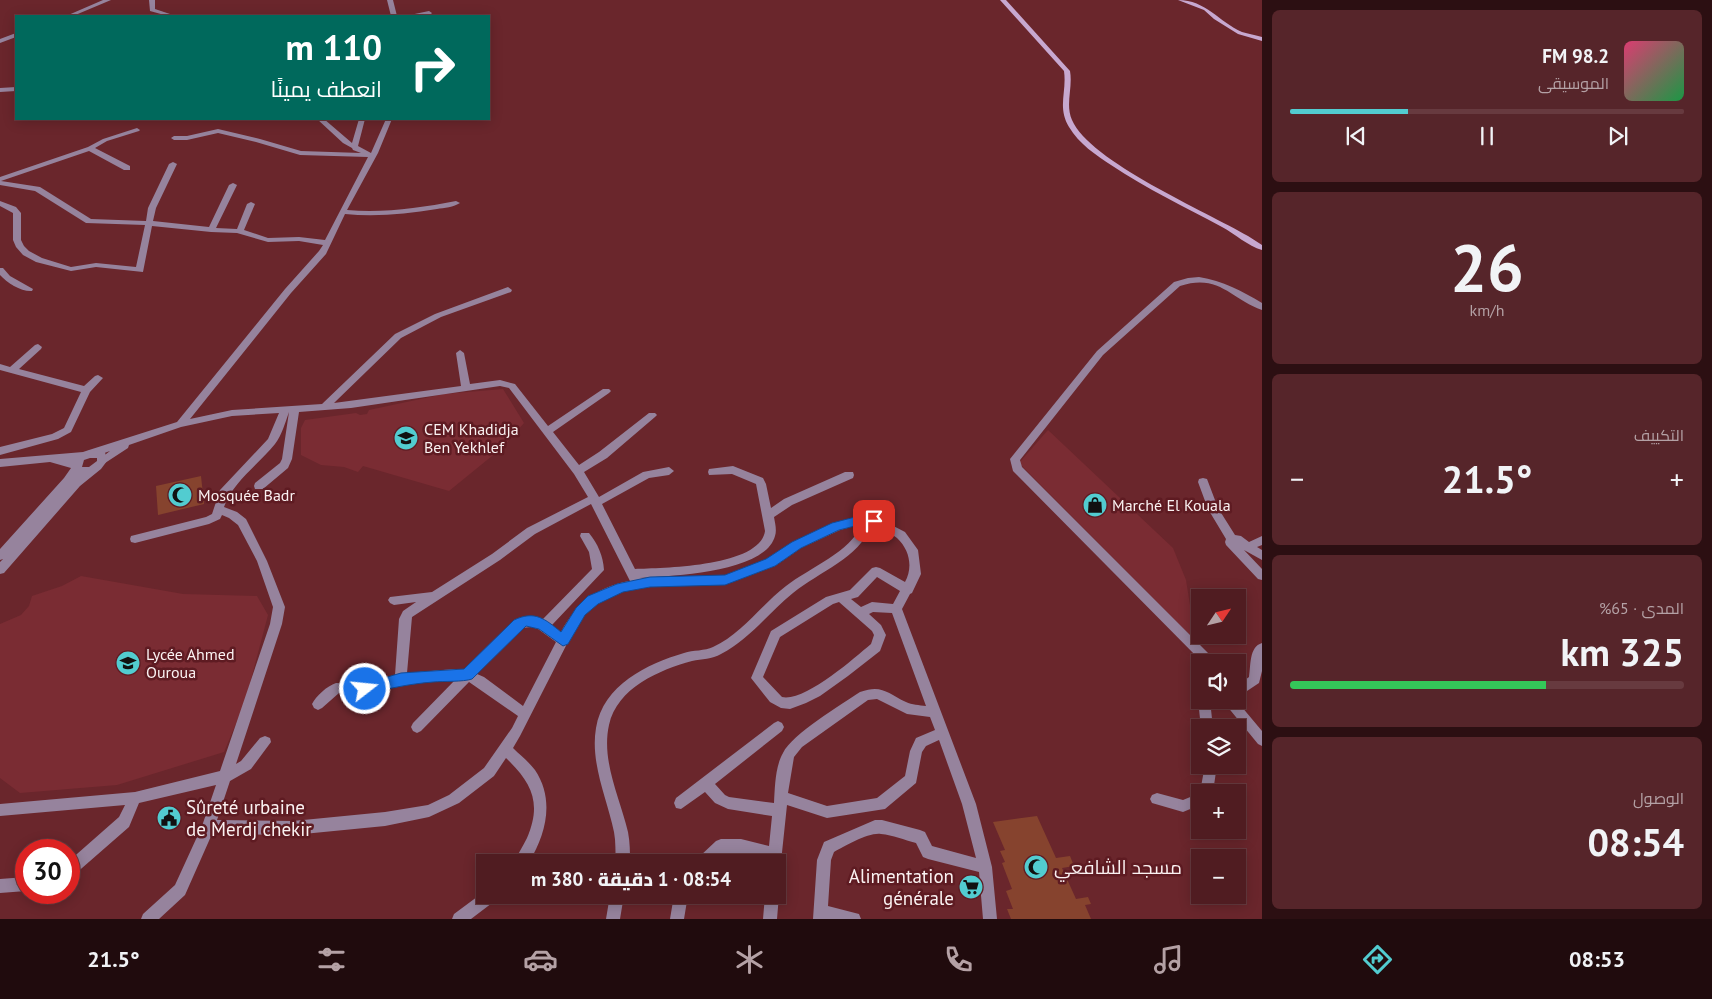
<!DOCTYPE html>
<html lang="ar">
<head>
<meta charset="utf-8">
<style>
	:root { --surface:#501c21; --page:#56252a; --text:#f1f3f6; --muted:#b4a1a5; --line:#673a3f; --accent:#52ccd0 }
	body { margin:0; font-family:"PT Sans",Cairo,sans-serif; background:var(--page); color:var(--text); direction:rtl; height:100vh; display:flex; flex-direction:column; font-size:19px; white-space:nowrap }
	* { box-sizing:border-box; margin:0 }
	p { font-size:16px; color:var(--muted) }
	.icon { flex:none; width:28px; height:28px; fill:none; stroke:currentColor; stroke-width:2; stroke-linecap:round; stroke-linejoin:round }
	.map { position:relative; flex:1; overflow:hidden; direction:ltr }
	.side { display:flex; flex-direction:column; gap:10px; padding:10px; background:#2c0f12; width:450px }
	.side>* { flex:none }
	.top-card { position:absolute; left:15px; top:15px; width:475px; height:105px; border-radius:0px; box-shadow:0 2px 12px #0003,0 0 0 1px var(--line); direction:rtl; background:#00695c; color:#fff; overflow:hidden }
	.needle { width:32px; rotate:55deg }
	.buttons { position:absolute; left:1191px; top:589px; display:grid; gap:10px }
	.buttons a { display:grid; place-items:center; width:55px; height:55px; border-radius:0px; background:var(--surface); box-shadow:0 2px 12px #0003,0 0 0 1px var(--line); font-size:25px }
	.speed { position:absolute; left:15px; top:839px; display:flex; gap:10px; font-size:25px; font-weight:700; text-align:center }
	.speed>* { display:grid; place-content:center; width:65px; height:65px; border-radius:50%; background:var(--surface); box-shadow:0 2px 12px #0003,0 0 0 1px var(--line); line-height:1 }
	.speed .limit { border:8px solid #d22; background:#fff; color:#111 }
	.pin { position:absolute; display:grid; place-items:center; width:42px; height:42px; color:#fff; margin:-21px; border-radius:10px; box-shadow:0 2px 8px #0006 }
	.me { position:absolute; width:55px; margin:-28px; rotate:74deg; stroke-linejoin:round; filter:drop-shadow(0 0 4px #0008) }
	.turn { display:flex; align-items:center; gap:18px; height:105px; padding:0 25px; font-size:22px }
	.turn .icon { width:65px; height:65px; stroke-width:2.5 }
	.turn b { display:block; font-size:35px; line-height:42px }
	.big { font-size:38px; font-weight:800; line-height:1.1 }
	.side .widget { flex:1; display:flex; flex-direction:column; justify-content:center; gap:8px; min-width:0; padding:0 18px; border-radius:8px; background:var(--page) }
	.side .dial { align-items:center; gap:0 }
	.dial b { font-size:65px; line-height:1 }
	.song { display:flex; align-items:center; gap:15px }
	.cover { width:60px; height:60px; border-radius:8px; background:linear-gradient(135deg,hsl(340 70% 55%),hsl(140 70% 35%)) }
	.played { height:5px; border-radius:2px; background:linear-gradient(90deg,var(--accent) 30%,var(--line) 30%) }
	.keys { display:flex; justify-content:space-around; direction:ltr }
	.heat { display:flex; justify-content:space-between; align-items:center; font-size:28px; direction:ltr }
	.charge { height:8px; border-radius:4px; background:linear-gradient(90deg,#34c759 65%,var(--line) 0) }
	.trip { position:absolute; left:476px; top:854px; width:310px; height:50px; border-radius:0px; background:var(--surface); box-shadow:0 2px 12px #0003,0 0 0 1px var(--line); font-weight:800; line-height:50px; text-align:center; direction:rtl }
	.tabs { display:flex; height:80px; justify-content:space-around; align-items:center; background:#200b0d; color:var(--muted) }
	.tabs .icon { width:35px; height:35px }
	.tabs .active { color:var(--accent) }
	.tabs b { font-size:22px; color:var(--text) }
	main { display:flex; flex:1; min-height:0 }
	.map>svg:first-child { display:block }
	.built { fill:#7a2c33 }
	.building { fill:#86432e }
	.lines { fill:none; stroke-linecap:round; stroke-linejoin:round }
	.minor { fill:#96839d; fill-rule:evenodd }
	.tertiary { fill:#96839d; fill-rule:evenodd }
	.secondary { fill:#c7a8d0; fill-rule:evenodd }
	.route { fill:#1a73e8; stroke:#114b97 }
	.labels { text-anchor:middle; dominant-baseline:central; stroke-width:5; stroke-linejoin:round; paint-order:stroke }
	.poi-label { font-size:16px; fill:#faf1f1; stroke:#5e1b22; text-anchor:start }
	.near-poi-label { font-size:19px; fill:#faf1f1; stroke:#5e1b22; text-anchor:start }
</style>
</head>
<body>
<main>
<section class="side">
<div class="widget">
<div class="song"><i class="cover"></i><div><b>98.2 FM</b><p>الموسيقى</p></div></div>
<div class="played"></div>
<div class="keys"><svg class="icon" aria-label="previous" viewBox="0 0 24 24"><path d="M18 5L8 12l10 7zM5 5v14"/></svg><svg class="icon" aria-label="pause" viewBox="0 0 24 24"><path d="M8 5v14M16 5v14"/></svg><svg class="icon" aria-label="next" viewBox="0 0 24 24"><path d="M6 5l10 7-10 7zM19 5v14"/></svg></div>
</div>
<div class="widget dial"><b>26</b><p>km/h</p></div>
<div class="widget"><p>التكييف</p>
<div class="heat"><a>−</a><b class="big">21.5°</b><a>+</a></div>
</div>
<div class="widget"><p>المدى · 65%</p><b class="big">325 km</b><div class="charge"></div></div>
<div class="widget"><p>الوصول</p><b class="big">08:54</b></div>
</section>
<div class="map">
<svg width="1262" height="919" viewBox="0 0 1262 919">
	<rect width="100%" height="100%" fill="#6a262c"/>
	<!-- built -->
	<path class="built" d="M503 389 524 423 503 447 449 491 363 466 358 472 344 467 321 465 301 455V428L305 420 356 413 360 415 367 414 369 410 444 394Z
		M1048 430 1173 548 1186 580 1194 630 1192 637 1019 463Z
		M81 576 183 594 257 596 268 615 245 702 224 752 117 785 20 793 0 778V624L21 615 29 606 32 596 62 586Z"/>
	<!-- building -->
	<path class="building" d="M201 476 204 504 158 515 156 486Z
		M1037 816 1056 858 1070 856 1074 866 1062 868 1076 899 1088 897 1091 904 1085 905 1091 919H1011L1007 909H1013L1006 891 1012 889 1002 863 1005 862 1000 851 1005 850 993 822Z"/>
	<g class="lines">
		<!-- minor -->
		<path class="minor" d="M103 0H111L73 16H66Z
			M149 0H155V9L176 16H168L150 11Z
			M387 0H393L397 16H391Z
			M429 11 432 13 431 14 405 16Z
			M16 33V37L0 43V39Z
			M16 87V91L0 92V88Z
			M317 119H324L352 143 359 119H365L358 146 371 153 386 119H392L378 153 347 210C384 213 420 208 456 201L460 203C454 207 444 208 437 209 406 214 376 217 345 214L326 254 291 293 190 419 232 410 322 404 395 334 435 314 508 287 512 290 511 292 441 317 401 338 334 403 461 386 456 353 460 350 464 353 470 384 500 380 515 384 548 426 603 389H609L611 391 609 393 553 432 579 465 599 452 649 413H655L657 415 655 417 607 458 584 472 599 497 643 472 669 467 674 471 669 475 649 478 602 504 635 569C663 568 760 567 765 531L756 484 732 474 709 475 708 472 709 469 733 466 763 478 766 484 771 508 784 499 845 472H853L854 475 853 478 792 505 774 517C775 523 777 530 775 536 765 573 671 576 640 578L725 576 767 560 793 542 832 524 859 516 878 518 905 532 918 550 921 574 912 593 910 594 902 609 976 804 992 867 997 919H983L979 872 928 859 923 857 916 843C904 840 893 835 881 834 869 832 845 846 834 852L831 860 828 906 859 914 861 919H813L817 860 824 842 875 820H882L920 830 925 832 932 846 976 858 962 804 939 740 926 746 922 752 916 783 885 809 827 818 787 805 781 862 778 868V862H767V859L741 853H724L714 862H697L699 857 716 841 721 839H741L769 846 772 816 728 809 715 803 705 792 681 809 676 808 674 803 676 798 774 723 778 721 782 723 784 727 782 731 715 784 725 795 729 797 774 803C775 787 775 767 783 753 792 734 841 705 860 692 882 684 887 693 906 702 912 705 919 705 926 706L892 613 873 612 869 614 881 625 886 635 880 651 848 676 820 696 806 703 790 709 781 708 770 702 751 678 771 631 826 597 850 590 872 568 876 567 880 568 905 582C913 568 910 550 897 538 891 533 880 529 872 525 858 559 820 571 793 593 769 612 749 640 721 654 712 659 702 659 692 661 659 670 617 688 609 725 601 761 620 798 628 832 630 842 630 853 630 862H616C615 852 616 842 614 832 607 798 590 763 596 728 603 685 647 664 684 653 693 650 705 651 713 647 742 634 762 604 786 586 809 568 851 552 862 524L840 530 801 548 775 566 725 584 650 587 623 591 597 603 585 614 573 632 520 736 513 748C520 755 529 762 535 770 555 800 546 834 529 862H514C518 854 523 846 527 838 542 803 532 783 506 758L494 776 459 803 429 817 385 826 293 835 212 834 185 895 159 919H141L143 914 175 885 202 826 216 785 139 803 129 827 74 875 69 877V861L119 817 125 805 0 816V804L135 792 220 771 270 624 273 607 257 561 238 525 229 518 222 515 220 519 209 524 135 543 131 542 130 539 131 536 135 535 206 517 212 514 220 490 268 439 279 413 232 416 181 427 129 445 128 448 102 465 97 461 110 451 93 457 88 453 89 450 177 422 285 289 319 251 323 245 299 241 268 242 237 233 211 232 152 226 143 272 96 267 71 271 36 262 23 255 16 247 13 240V213L0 206V201L16 207 21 213V240L24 246 29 251 42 258 71 267 96 263 136 267 145 225 86 223 35 191 0 185V177L88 147 103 139 137 128 140 130 139 131 107 141 95 148 130 166V170H124L89 151 1 181 40 187 91 219 146 221 148 208 169 164 173 162 177 164 156 208 153 221 209 227 229 185 233 183 237 185 216 228 237 229 247 204 251 202 255 204 244 230 268 238 299 237 325 240 368 157 300 155 256 142 218 133 187 140H174L171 138 174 136H187L218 129 260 139 301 151 361 153 353 150 352 148 343 143ZM500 386 509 388 574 474 588 497 527 528 492 554 432 592 390 597 388 600 390 603 394 605 416 602 403 611 399 619 395 675 365 684 336 683C327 686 316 696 312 704L314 708 318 710 322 708 339 693 365 694 401 684 456 679 413 723 411 727 413 731 417 733 421 731 469 682 518 716 512 728 484 768 449 795 428 805 385 812 293 821 217 820 230 781 251 769 271 742 270 738 265 736 260 738 241 761 236 764 282 624 285 607 267 561 246 519 237 512 224 507C233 482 258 465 275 444 282 435 285 423 289 412L282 459 280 463 255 483 254 486 255 489H263L288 468 292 459 299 412 351 408ZM591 504 630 581C598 586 576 604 561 632L552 625 604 570C603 556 598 544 589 533H581L580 536 589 552 592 569 542 620 531 617 514 621 465 670 455 669 407 673 412 617 500 560 535 534ZM877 577 900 591 893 604 872 602 861 607 851 599 858 597ZM839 602 872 631 874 635 871 644C853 659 805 702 782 697L763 677 780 637 833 604ZM531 627 538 629 556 642 523 706 484 677 477 674 522 628ZM877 699 907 714 930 717 935 730 916 738 910 751 905 776 877 798 827 806 788 793 794 757 802 747 868 700Z
			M0 268H3L10 276 33 289 32 291C22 292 7 283 0 275Z
			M1199 277C1223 281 1242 291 1262 303V310C1231 299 1219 273 1180 286L1103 355 1020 460 1022 467 1213 658 1215 662H1202L1013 471 1010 459 1097 351 1174 282 1188 278Z
			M38 344 42 347 41 349 19 369 84 386 95 376 98 375 103 378 90 392 71 432 58 439 0 455V447L52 434 64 428 81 392 0 370V364L10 367 35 345Z
			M1203 478 1207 479 1218 508 1235 535 1241 536 1249 542 1262 536V545L1257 547 1262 550V560L1244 550 1262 569V580L1258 579 1226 545 1225 542 1226 539 1208 509 1198 482 1199 479Z
			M1262 643V671L1259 683 1247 691 1238 690V680H1245L1249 677C1251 665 1249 647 1262 643Z
			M1200 696V700H1210L1213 728H1201L1198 700Z
			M1222 700H1236L1262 731V746L1258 744Z
			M1205 765H1217L1213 792H1200Z
			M1157 793 1183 800 1200 793V805L1183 812 1152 803 1150 799 1152 795Z
			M26 877V891L0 893V879Z
			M485 891V895H498L496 900 471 919H452L454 914Z
			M778 891 779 895 777 919H763L765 895H778Z
			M610 895H624L620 919H606Z
			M674 895H688L684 919H670Z"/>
		<!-- tertiary -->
		<path class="tertiary" d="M89 450 105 452 107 461 101 469 80 486 4 573 0 574V562L3 559 0 560V549L64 478 71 468 50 462 0 467V459L83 452ZM90 458H97V461L89 467H82L84 460Z"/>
		<!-- secondary -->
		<path class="secondary" d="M1000 0H1006L1070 71C1073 88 1065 104 1072 120 1089 161 1207 212 1248 236L1262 245V250C1248 246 1235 234 1222 227 1185 207 1147 189 1111 165 1096 155 1079 144 1069 127 1057 107 1067 92 1064 71Z
			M1178 0C1206 0 1219 22 1242 32 1248 34 1256 35 1262 37V41L1238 34 1214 19 1204 10Z"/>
	</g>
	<!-- route -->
	<path class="route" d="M859 516 878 517 880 521 878 524 859 525 839 530 801 548 775 566 725 585 650 587 623 592 598 604 585 615 568 644 563 646 539 629 526 626 472 679C463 682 444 681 433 682 409 684 389 688 365 695L360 694 358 689 360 685 401 673 464 669 514 620C535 610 545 619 561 632L576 608 588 596 617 584 650 577 725 575 766 559 792 542 832 523Z"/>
	<!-- icons -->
	<defs>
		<symbol id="school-disc" viewBox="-11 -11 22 22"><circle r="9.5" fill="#52ccd0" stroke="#5e1b22"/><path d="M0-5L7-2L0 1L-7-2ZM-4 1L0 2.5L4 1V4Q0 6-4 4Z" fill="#111"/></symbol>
		<symbol id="mosque-disc" viewBox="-11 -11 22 22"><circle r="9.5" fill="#52ccd0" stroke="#5e1b22"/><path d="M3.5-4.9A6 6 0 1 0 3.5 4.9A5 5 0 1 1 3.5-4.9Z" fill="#111"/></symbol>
		<symbol id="shop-disc" viewBox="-11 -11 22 22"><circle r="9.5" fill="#52ccd0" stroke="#5e1b22"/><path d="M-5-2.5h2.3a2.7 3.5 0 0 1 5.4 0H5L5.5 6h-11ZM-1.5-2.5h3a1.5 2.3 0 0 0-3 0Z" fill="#111"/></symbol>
		<symbol id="civic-disc" viewBox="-11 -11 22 22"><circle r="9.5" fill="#52ccd0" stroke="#5e1b22"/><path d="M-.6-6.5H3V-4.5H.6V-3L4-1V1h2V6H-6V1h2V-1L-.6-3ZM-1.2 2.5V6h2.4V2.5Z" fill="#111"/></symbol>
		<symbol id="supermarket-disc" viewBox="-11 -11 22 22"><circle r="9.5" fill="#52ccd0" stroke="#5e1b22"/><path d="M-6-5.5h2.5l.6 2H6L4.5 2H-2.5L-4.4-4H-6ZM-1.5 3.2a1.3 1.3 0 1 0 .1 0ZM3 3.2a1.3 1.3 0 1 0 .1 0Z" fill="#111"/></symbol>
	</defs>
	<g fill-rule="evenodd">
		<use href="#school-disc" x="392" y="424" width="28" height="28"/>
		<use href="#mosque-disc" x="166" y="481" width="28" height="28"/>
		<use href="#shop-disc" x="1081" y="491" width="28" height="28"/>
		<use href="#school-disc" x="114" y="649" width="28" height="28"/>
		<use href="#civic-disc" x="155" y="804" width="28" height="28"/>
		<use href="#mosque-disc" x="1022" y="853" width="28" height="28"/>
		<use href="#supermarket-disc" x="957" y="873" width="28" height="28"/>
	</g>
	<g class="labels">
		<!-- poi labels -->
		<g class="poi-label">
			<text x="424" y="429">CEM Khadidja<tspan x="424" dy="18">Ben Yekhlef</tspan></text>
			<text x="198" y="495">Mosquée Badr</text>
			<text x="1112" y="505">Marché El Kouala</text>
			<text x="146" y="654">Lycée Ahmed<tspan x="146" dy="18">Ouroua</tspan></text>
		</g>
		<!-- near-poi labels -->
		<g class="near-poi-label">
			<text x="186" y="807">Sûreté urbaine<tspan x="186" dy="22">de Merdj chekir</tspan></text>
			<text x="1054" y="867">مسجد الشافعي</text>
			<text x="954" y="876" text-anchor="end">Alimentation<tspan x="954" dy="22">générale</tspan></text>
		</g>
	</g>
</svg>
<div class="buttons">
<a><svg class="needle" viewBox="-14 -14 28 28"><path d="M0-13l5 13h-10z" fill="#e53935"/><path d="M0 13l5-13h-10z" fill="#b4a1a5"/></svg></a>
<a><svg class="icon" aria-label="sound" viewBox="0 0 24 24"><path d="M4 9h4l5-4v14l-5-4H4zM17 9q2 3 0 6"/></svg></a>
<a><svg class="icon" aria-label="layers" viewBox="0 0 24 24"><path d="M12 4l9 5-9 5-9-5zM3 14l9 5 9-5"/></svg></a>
<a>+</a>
<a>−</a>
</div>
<div class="speed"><div class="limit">30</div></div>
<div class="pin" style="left:874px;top:521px;background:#d93025"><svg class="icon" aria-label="arrive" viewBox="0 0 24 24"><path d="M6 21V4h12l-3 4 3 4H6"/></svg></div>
<svg class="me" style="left:365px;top:689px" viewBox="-20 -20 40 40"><circle r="17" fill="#1a73e8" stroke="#fff" stroke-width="3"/><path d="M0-11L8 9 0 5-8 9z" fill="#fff"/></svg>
<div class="trip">08:54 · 1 دقيقة · 380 m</div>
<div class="top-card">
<div class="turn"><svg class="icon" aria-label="right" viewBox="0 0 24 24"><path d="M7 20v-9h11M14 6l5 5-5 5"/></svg><div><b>110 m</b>انعطف يمينًا</div></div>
</div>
</div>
</main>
<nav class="tabs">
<b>08:53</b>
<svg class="icon active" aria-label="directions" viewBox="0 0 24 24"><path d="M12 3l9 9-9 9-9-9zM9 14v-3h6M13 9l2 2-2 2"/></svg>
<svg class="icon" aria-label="music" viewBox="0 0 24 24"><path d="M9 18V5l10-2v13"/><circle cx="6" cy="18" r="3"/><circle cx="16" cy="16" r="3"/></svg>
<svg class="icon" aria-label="phone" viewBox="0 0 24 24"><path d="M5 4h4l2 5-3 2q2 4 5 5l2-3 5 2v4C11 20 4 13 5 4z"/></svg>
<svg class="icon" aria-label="climate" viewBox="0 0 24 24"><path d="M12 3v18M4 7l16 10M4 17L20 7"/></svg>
<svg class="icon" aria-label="car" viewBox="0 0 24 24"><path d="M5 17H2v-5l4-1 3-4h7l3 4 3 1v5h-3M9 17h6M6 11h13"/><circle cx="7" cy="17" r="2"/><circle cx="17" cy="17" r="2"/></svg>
<svg class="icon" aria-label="filters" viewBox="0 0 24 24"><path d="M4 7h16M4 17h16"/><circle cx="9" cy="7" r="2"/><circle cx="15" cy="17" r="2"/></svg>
<b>21.5°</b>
</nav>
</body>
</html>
